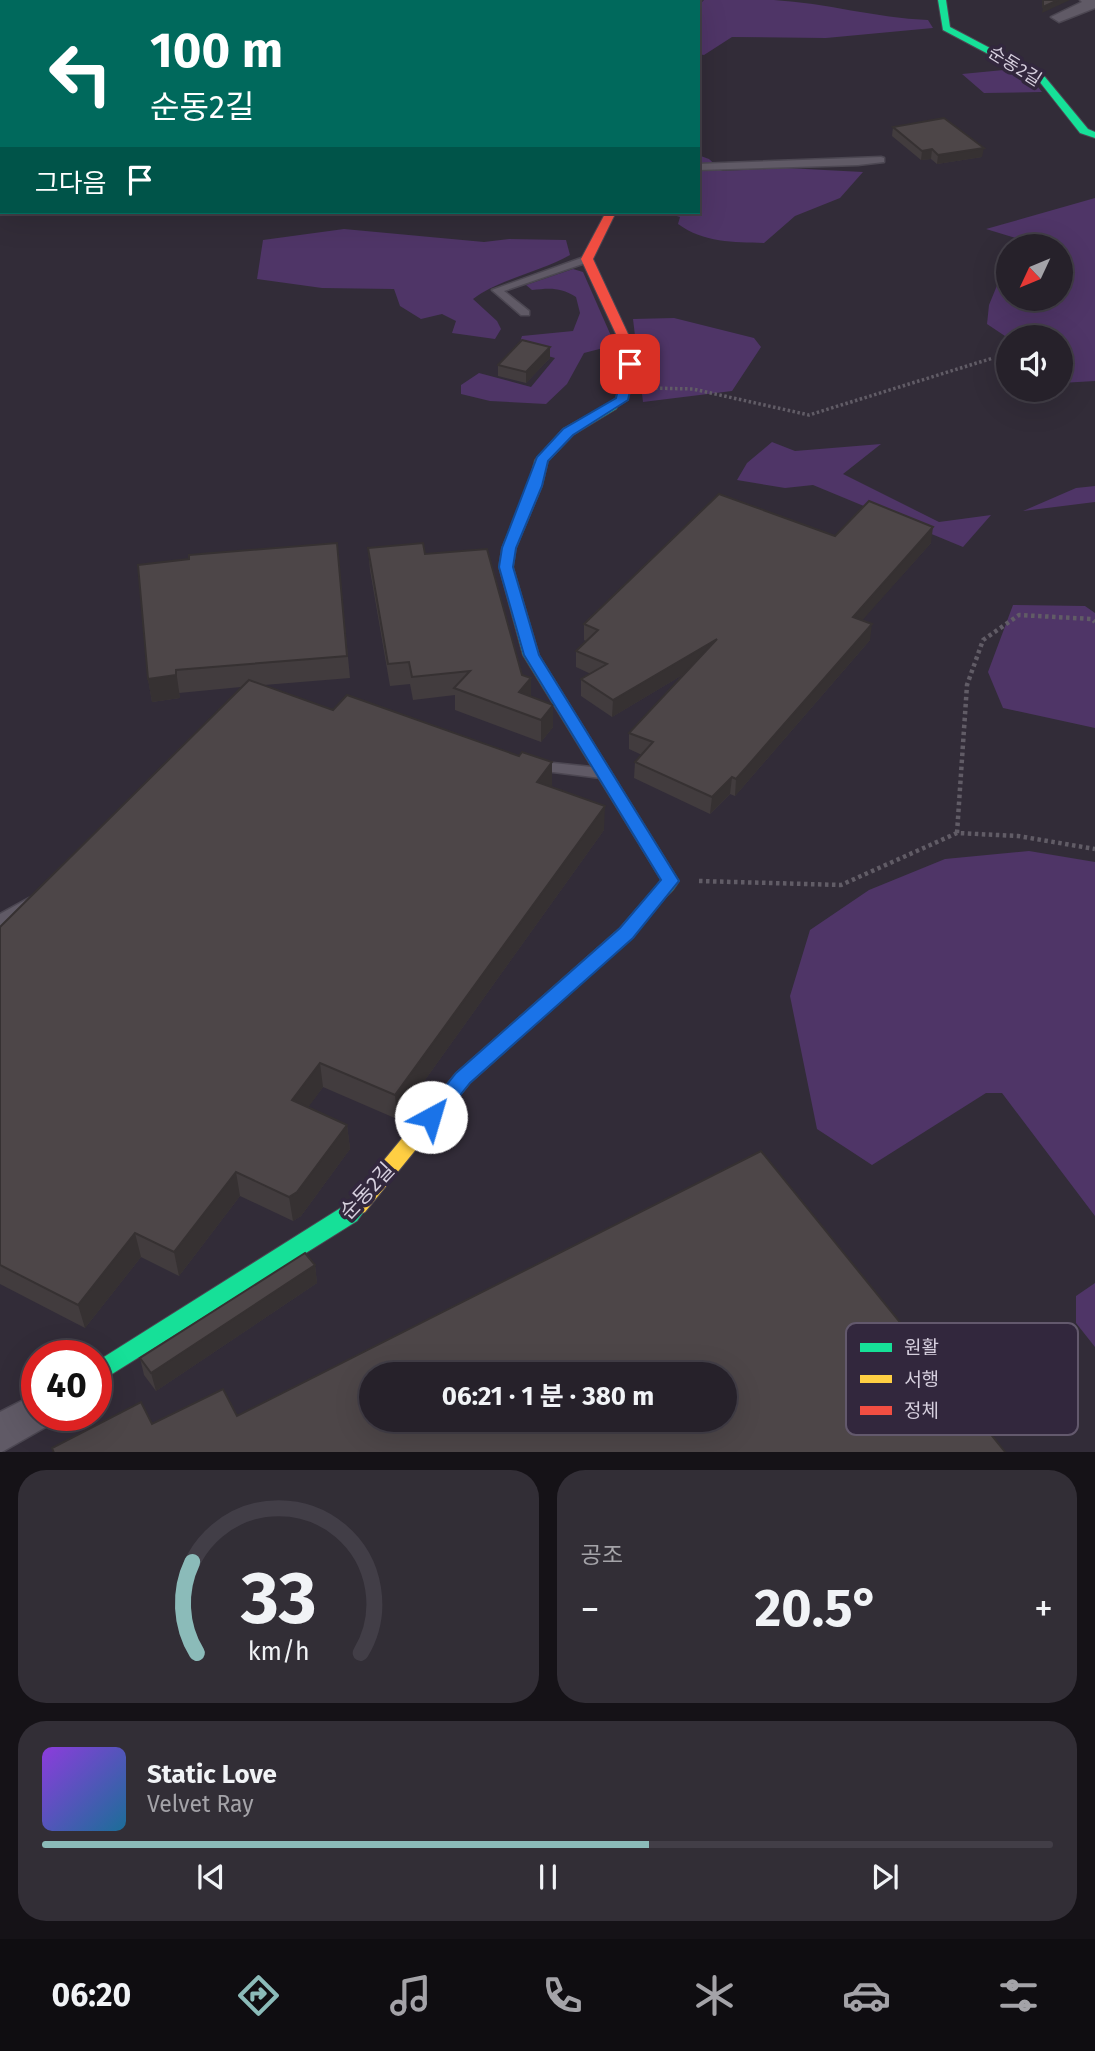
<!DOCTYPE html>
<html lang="ko">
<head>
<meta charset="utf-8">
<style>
	:root { --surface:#26212a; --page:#322e36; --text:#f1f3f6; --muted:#a4a3a8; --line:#423e47; --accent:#8bbbb9 }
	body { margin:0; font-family:"Fira Sans","Noto Sans KR",sans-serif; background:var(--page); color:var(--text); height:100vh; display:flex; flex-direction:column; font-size:26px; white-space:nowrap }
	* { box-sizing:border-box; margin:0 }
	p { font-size:23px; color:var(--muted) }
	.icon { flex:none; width:38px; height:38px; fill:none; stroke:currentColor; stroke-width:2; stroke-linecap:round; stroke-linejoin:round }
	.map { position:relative; height:1452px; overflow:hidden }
	.panel { display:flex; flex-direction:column; gap:18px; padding:18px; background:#151217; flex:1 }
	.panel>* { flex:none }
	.top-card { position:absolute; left:0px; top:0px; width:700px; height:214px; box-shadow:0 7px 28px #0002,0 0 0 2px var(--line); background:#00695c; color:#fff; overflow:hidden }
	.needle { width:46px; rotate:226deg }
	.fabs { position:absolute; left:996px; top:234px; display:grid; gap:14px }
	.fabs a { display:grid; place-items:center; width:77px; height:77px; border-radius:50%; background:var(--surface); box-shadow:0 7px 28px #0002,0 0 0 2px var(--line); font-size:35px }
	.speed { position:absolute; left:21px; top:1340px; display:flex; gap:14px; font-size:35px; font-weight:700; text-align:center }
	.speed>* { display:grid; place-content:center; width:91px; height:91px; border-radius:50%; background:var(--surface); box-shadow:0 7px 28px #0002,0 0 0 2px var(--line); line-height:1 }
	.speed .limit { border:10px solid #d22; background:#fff; color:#111 }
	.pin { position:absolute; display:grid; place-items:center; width:60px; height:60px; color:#fff; margin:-30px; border-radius:14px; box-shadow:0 4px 10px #0006 }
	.me { position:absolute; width:77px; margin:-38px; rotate:39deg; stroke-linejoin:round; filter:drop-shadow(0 0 5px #0008) }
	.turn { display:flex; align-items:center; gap:24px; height:147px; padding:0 35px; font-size:32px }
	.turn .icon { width:91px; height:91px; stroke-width:2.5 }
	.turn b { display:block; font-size:49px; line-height:60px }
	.then { display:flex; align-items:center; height:66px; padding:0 35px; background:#0003; gap:14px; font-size:26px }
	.big { font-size:52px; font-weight:700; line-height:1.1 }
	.panel .widget { flex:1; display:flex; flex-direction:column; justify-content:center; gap:10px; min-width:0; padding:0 24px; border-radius:28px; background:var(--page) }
	.panel .dial { align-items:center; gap:0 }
	.dial svg { height:182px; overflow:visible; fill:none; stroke:var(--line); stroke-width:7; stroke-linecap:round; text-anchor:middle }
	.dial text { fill:var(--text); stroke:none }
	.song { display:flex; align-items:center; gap:21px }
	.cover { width:84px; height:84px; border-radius:10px; background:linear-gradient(135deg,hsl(270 70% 55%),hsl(200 70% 35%)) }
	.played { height:7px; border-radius:4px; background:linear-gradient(90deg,var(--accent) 60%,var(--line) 60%) }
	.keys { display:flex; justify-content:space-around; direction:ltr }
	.heat { display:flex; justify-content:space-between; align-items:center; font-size:38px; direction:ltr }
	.panel .tiles { flex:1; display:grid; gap:18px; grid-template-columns:1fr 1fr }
	.widget:last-child { grid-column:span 2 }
	.trip { position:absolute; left:359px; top:1362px; width:378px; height:70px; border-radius:35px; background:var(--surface); box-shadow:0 7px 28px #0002,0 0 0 2px var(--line); font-weight:700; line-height:70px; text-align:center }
	.menu { display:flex; height:112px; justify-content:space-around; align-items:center; background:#0f0d11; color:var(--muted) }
	.menu .icon { width:49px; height:49px }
	.menu .on { color:var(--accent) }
	.menu b { font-size:32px; color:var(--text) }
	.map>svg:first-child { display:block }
	.green { fill:#4f3567 }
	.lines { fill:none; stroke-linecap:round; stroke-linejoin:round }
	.lane-casing { stroke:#4c4752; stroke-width:3 }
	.street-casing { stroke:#4c4752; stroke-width:3 }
	.fast-casing { stroke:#4c4752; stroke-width:2 }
	.slow-casing { stroke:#4c4752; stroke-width:2 }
	.jam-casing { stroke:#4c4752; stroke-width:2 }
	.path-far2 { stroke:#615c66; stroke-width:2.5; stroke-dasharray:2 2; stroke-linecap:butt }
	.path-far1 { stroke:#615c66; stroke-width:3.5; stroke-dasharray:2.5 2.5; stroke-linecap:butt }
	.path { stroke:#615c66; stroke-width:4.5; stroke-dasharray:3.5 3.5; stroke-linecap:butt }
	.lane { fill:#605a66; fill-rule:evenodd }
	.street { fill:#605a66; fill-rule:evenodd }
	.fast { fill:#16e098; fill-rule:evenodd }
	.slow { fill:#ffcf43; fill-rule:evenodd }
	.jam { fill:#f24e42; fill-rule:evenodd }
	.wall { fill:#423c3e }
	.shaded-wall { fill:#363132 }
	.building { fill:#4d4648; stroke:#363132; stroke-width:2; fill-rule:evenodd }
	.route { fill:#1a73e8; stroke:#114b97; stroke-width:2 }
	.labels { text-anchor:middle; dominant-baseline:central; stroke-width:7; stroke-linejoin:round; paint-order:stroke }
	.far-street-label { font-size:18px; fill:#d5cedd; stroke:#32273d }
	.street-label { font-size:21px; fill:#d5cedd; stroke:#32273d }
	.key { fill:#32273d; stroke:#63596d; stroke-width:2 }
	.key-label { font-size:19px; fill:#d5cedd }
</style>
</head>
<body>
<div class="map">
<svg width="1095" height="1453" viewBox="0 0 1095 1453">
	<rect width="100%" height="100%" fill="#322c38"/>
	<!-- green -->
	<path class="green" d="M704 0C727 0 751 0 774 0 826 3 876 18 928 20L933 28 826 38 732 37 704 55 698 54V6Z
		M1014 69 1031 78 1042 92 984 93 962 74Z
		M698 155 709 159 722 171 786 168 863 172 840 198 795 216 764 243C733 242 704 243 678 224L680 217 663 212H698Z
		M1095 198V381L1061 383 1060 338H1008L987 324 989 305 1005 266 1008 267V299H1060L1061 259 1066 253 1061 252 1060 247H1045L986 229Z
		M344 229 484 242 509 239 566 240 570 255C540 272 497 280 473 299L497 321 501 329 495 339 452 333 456 321 442 314 421 319 400 306 394 289 322 288 257 279 263 240Z
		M573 269 583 272 615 345 584 353 567 384 546 404 490 401 461 394V385L479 373 531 387 555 358 518 348 522 336 573 331 580 313 576 297C560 287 550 288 532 290L526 285Z
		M674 318 754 338 761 347 732 391 643 402 633 319Z
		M772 442 795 451 881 444 843 474 939 522 991 515 963 547 813 485 785 488 737 480 747 463Z
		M1095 486V502L1023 511 1076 488Z
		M1013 605 1085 606 1095 613V728L1003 708 988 672Z
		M1029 851 1095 862V1216L1002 1093H986L872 1165 817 1129 790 996 810 930 869 890 945 859Z
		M1095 1283V1347L1076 1323V1296Z"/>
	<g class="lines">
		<defs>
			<path id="lane" d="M208 0H216L206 2Z
				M0 30H2V34H0Z
				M881 157 884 158V162L858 165 698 170V164Z
				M587 256 592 259 591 261 504 291 529 311V315H521L492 290Z
				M534 761 601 768 608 773 601 778 529 769 527 766 529 763Z
				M29 898 34 900 37 904 34 908 0 927V914Z"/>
			<path id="street" d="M685 0H701L698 4Z
				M1080 0H1095V8L1059 22 1051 17 1082 2Z
				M37 1393V1416H55L51 1424 0 1453V1412Z"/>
			<path id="fast" d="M938 0H946L950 27 1045 77 1088 129 1095 132V138L1080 133 1039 81 943 30Z
				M612 402 618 406 616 409 573 435 548 461 542 486 516 548 513 567 539 655 679 881C673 891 665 902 653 898L650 894 661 880 523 655 499 567 502 548 528 486 535 460 563 429Z
				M358 1197 365 1200 368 1206 357 1221 96 1384V1362Z"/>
			<path id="slow" d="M659 888 665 890 668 894 632 938 470 1083 365 1212 358 1215 351 1212 348 1206 351 1200 456 1073 620 928 653 890Z"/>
			<path id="jam" d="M606 212H616L593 259 628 334 636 364 628 400 612 410 606 406 616 398 624 364 616 334 581 259Z"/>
		</defs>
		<!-- lane casing -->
		<use href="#lane" class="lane-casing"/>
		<!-- street casing -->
		<use href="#street" class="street-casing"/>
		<!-- fast casing -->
		<use href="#fast" class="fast-casing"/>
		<!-- slow casing -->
		<use href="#slow" class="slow-casing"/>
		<!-- jam casing -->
		<use href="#jam" class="jam-casing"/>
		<!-- path-far2 -->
		<path class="path-far2" d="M241 2 243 0"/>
		<!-- path-far1 -->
		<path class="path-far1" d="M650 388 693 389 809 415 993 358"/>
		<!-- path -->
		<path class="path" d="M957 833 967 685 983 640 1019 615 1092 619 1095 622
			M699 881 841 885 957 833 1018 836 1095 849"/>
		<!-- lane -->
		<use href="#lane" class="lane"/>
		<!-- street -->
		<use href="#street" class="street"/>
		<!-- fast -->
		<use href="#fast" class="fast"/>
		<!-- slow -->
		<use href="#slow" class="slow"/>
		<!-- jam -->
		<use href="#jam" class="jam"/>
	</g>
	<!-- wall -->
	<path class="wall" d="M0 0H200L198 2H2V20H0Z
		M893 127 982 157 937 164 931 159 921 160 892 136Z
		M550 358 526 383 498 376V365Z
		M835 536 931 543 862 620 870 640 735 796 730 794 710 814 634 778 635 762 642 755 629 749V733L684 674 612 717 581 696V679L591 674 576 667V651L586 641 584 640V624Z
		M337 543 350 678 264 685 333 710 519 756 552 762V786L551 787 604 830 397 1119 323 1087 308 1107 347 1125 350 1149 301 1216 293 1221 240 1196 179 1276 141 1257 85 1328 0 1284V927L241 687 179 693 180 698 152 702 148 679Z
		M368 548 425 554 522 675 531 678V697L553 705V727L541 742 455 710V695L413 700 410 684 390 686 370 570Z
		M315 1265 317 1283 156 1391 144 1375 140 1358Z"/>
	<!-- shaded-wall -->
	<path class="shaded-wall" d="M1058 0H1070L1042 13 1043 7Z
		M984 148 982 157 937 164 938 155Z
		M932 149 931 159 921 160 922 151Z
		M550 347V358L526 383V372Z
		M933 527 931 543 851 633 853 617Z
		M872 624 870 640 735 796 736 779Z
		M717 639 716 655 612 717 613 700Z
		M176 670 180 698 152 702 148 679Z
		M531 678V700L519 692Z
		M553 705V727L541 742V720Z
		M552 762V786L537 806V782Z
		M732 777 730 794 710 814 712 797Z
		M605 806 604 830 397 1119 395 1095Z
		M320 1063 323 1087 296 1124 292 1100Z
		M347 1125 350 1149 301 1216 293 1221 289 1197Z
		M236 1172 240 1196 179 1276 174 1252Z
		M135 1233 141 1257 85 1328 78 1305Z
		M315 1265 317 1283 156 1391 151 1373Z"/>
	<!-- building -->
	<path class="building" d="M0 0H50V2H2V4H0Z
		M1043 0H1058L1043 7Z
		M944 118 984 148 938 155 932 149 922 151 893 127Z
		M522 340 550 347 526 372 498 365Z
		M719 494 835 536 869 501 933 527 853 617 872 624 736 779 732 777 712 797 635 762 653 742 629 733 717 639 613 700 581 679 607 664 576 651 598 630 584 624Z
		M337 543 347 656 176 670V675L148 679 138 565 189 559V555Z
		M423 543 425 554 487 549 522 675 531 678 519 692 553 705 541 720 454 688 470 671 412 677 409 662 388 664 368 548Z
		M249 680 333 710 347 695 519 756 522 752 552 762 537 782 605 806 395 1095 320 1063 292 1100 347 1125 297 1192 289 1197 236 1172 174 1252 135 1233 78 1305 0 1265V927Z
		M761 1151 1006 1453H54L52 1448 141 1402 152 1424 223 1389 237 1416ZM371 1374H724V1419H371Z
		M305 1253 315 1265 151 1373 140 1358Z"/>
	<!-- route -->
	<path class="route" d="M625 362 636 364 628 400 573 435 548 461 542 486 516 548 513 567 539 655 679 881 633 938 470 1083 438 1123H424L421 1117 456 1073 620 928 661 880 524 655 499 567 502 548 537 457 563 429 616 398Z"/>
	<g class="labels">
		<!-- far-street labels -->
		<g class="far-street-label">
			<text transform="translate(1015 66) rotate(32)">순동2길</text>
		</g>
		<!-- street labels -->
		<g class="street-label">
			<text transform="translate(367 1191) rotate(-47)">순동2길</text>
		</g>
	</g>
	<!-- legend -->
	<rect x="846" y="1323" width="232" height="112" rx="10" class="key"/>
	<rect x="860" y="1343" width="32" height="9" fill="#16e098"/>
	<rect x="860" y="1375" width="32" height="8" fill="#ffcf43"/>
	<rect x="860" y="1406" width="32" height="9" fill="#f24e42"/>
	<g class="key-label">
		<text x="904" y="1354">원활</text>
		<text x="904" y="1386">서행</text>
		<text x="904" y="1417">정체</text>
	</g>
</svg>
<div class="fabs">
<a><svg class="needle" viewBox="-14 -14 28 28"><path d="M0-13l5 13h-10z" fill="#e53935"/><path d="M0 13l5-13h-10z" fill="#a4a3a8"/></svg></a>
<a><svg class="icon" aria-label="sound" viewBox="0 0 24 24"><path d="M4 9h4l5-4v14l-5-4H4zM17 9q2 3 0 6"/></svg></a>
</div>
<div class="speed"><div class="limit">40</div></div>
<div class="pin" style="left:630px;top:364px;background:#d93025"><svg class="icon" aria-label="arrive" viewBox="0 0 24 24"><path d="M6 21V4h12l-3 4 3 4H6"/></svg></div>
<svg class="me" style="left:431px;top:1117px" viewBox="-20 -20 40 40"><circle r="19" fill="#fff"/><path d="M0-13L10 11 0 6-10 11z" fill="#1a73e8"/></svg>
<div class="trip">06:21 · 1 분 · 380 m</div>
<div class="top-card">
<div class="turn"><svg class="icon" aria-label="left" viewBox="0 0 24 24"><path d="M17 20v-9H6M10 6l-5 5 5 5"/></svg><div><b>100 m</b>순동2길</div></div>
<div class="then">그다음<svg class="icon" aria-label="arrive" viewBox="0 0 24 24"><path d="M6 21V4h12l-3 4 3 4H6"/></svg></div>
</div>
</div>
<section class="panel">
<div class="tiles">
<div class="widget dial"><svg viewBox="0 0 100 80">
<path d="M14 69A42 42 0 1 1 86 69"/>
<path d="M14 69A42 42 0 0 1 12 29" stroke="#8bbbb9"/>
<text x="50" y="56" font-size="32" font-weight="700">33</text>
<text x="50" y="72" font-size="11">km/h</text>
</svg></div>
<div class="widget"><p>공조</p>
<div class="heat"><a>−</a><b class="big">20.5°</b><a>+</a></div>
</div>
<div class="widget">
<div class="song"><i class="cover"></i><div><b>Static Love</b><p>Velvet Ray</p></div></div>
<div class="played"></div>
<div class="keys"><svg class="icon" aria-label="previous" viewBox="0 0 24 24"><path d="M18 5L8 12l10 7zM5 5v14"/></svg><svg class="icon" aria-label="pause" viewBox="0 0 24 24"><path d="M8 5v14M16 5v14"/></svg><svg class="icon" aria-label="next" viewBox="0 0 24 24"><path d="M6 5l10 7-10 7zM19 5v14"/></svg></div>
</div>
</div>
</section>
<nav class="menu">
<b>06:20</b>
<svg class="icon on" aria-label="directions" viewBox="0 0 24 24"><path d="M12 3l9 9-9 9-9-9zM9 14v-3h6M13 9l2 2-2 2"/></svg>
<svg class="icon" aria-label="music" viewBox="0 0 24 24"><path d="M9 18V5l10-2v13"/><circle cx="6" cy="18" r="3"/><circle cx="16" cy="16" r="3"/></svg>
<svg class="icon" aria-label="phone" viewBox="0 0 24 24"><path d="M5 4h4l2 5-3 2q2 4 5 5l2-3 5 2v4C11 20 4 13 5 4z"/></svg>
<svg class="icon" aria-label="climate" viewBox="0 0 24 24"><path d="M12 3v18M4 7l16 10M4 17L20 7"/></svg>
<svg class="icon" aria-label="car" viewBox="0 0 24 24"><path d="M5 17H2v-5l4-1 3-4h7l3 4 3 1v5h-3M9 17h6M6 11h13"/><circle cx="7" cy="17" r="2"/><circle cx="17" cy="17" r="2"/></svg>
<svg class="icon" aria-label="filters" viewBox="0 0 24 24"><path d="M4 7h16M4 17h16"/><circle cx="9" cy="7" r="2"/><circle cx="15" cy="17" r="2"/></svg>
</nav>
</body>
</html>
